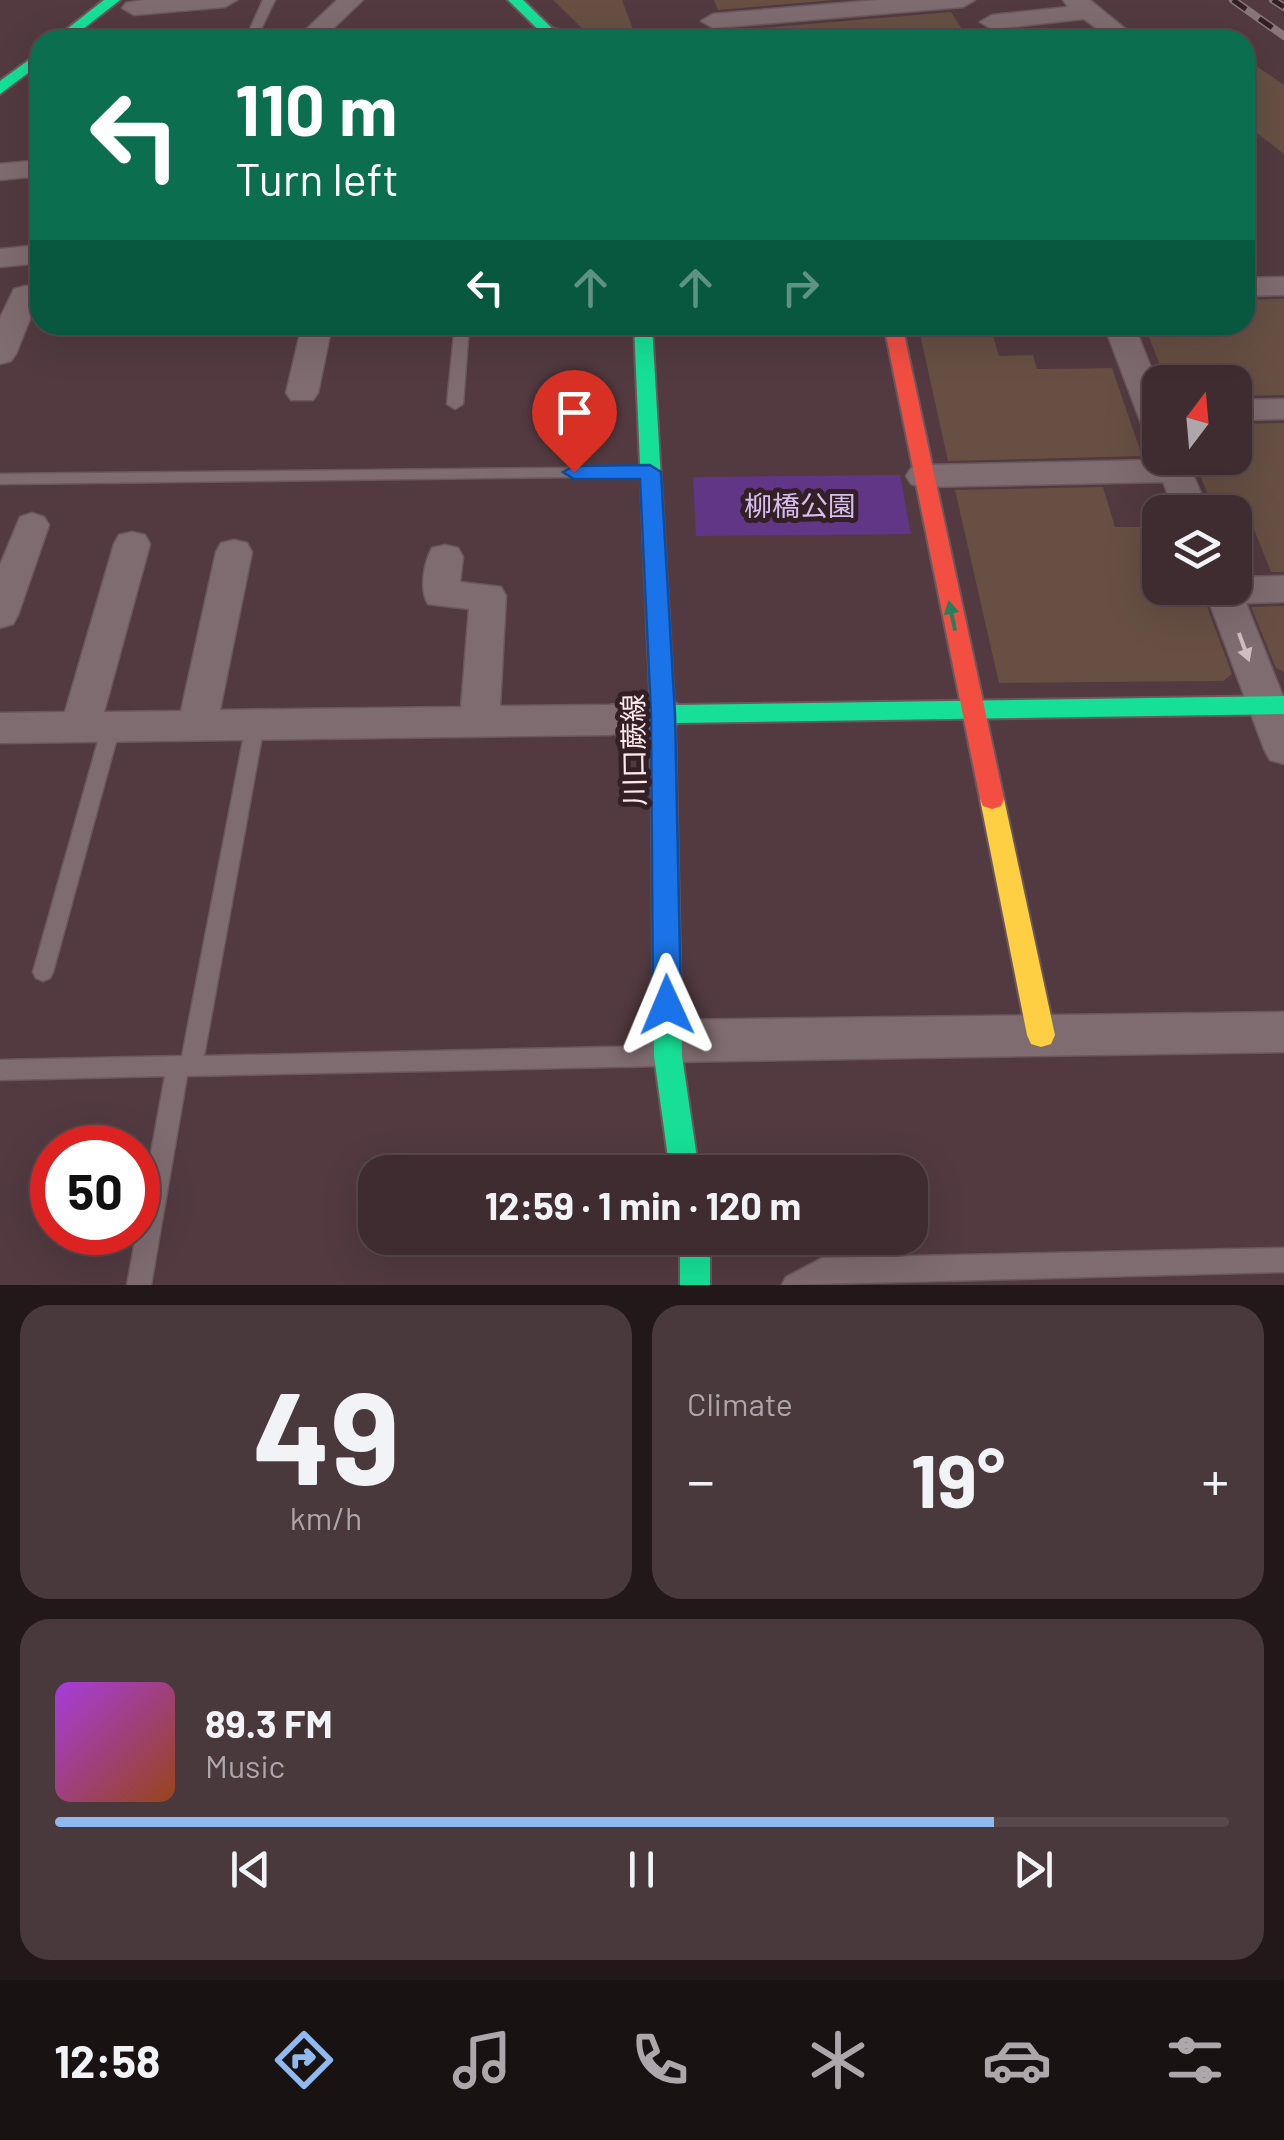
<!DOCTYPE html>
<html lang="en">
<head>
<meta charset="utf-8">
<style>
	:root { --surface:#3e2c30; --page:#49383c; --text:#f1f3f6; --muted:#ada7ab; --line:#57484c; --accent:#90b9f0 }
	body { margin:0; font-family:Barlow,"Noto Sans JP",sans-serif; background:var(--page); color:var(--text); height:100vh; display:flex; flex-direction:column; font-size:38px; white-space:nowrap }
	* { box-sizing:border-box; margin:0 }
	p { font-size:32px; color:var(--muted) }
	.icon { flex:none; width:55px; height:55px; fill:none; stroke:currentColor; stroke-width:2; stroke-linecap:round; stroke-linejoin:round }
	.map { position:relative; height:1285px; overflow:hidden }
	.sheet { display:flex; flex-direction:column; gap:20px; padding:20px; background:#22181a; flex:1 }
	.sheet>* { flex:none }
	.top-card { position:absolute; left:30px; top:30px; width:1225px; height:305px; border-radius:30px; box-shadow:0 10px 40px #0002,0 0 0 2px var(--line); background:#0b6e4f; color:#fff; overflow:hidden }
	.needle { width:65px; rotate:16deg }
	.buttons { position:absolute; left:1142px; top:365px; display:grid; gap:20px }
	.buttons a { display:grid; place-items:center; width:110px; height:110px; border-radius:20px; background:var(--surface); box-shadow:0 10px 40px #0002,0 0 0 2px var(--line); font-size:50px }
	.speed { position:absolute; left:30px; top:1125px; display:flex; gap:20px; font-size:50px; font-weight:700; text-align:center }
	.speed>* { display:grid; place-content:center; width:130px; height:130px; border-radius:50%; background:var(--surface); box-shadow:0 10px 40px #0002,0 0 0 2px var(--line); line-height:1 }
	.speed .limit { border:15px solid #d22; background:#fff; color:#111 }
	.pin { position:absolute; display:grid; place-items:center; width:85px; height:85px; color:#fff; margin:-102px -42px; border-radius:50% 50% 50% 0; rotate:-45deg; box-shadow:0 0 10px #0007 }
	.pin .icon { rotate:45deg }
	.me { position:absolute; width:110px; margin:-55px; rotate:359deg; stroke-linejoin:round; filter:drop-shadow(0 0 8px #0008) }
	.turn { display:flex; align-items:center; gap:35px; height:210px; padding:0 40px; font-size:45px }
	.turn .icon { width:130px; height:130px; stroke-width:2.5 }
	.turn b { display:block; font-size:70px; line-height:85px }
	.lanes { display:flex; align-items:center; height:95px; padding:0 40px; background:#0003; justify-content:center; gap:50px; direction:ltr }
	.lanes .off { opacity:.35 }
	.big { font-size:75px; font-weight:700; line-height:1.1 }
	.sheet .tile { flex:1; display:flex; flex-direction:column; justify-content:center; gap:15px; min-width:0; padding:0 35px; border-radius:30px; background:var(--page) }
	.sheet .dial { align-items:center; gap:0 }
	.dial b { font-size:130px; line-height:1 }
	.song { display:flex; align-items:center; gap:30px }
	.cover { width:120px; height:120px; border-radius:15px; background:linear-gradient(135deg,hsl(280 70% 55%),hsl(20 70% 35%)) }
	.played { height:10px; border-radius:5px; background:linear-gradient(90deg,var(--accent) 80%,var(--line) 80%) }
	.keys { display:flex; justify-content:space-around; direction:ltr }
	.heat { display:flex; justify-content:space-between; align-items:center; font-size:55px; direction:ltr }
	.sheet .tiles { flex:1; display:grid; gap:20px; grid-template-columns:1fr 1fr }
	.tile:last-child { grid-column:span 2 }
	.trip { position:absolute; left:358px; top:1155px; width:570px; height:100px; border-radius:30px; background:var(--surface); box-shadow:0 10px 40px #0002,0 0 0 2px var(--line); font-weight:700; line-height:100px; text-align:center }
	.tab-bar { display:flex; height:160px; justify-content:space-around; align-items:center; background:#191213; color:var(--muted) }
	.tab-bar .icon { width:70px; height:70px }
	.tab-bar .current { color:var(--accent) }
	.tab-bar b { font-size:45px; color:var(--text) }
	.map>svg:first-child { display:block }
	.green { fill:#613687 }
	.building { fill:#674f43 }
	.lines { fill:none; stroke-linecap:round; stroke-linejoin:round }
	.lane-casing { stroke:#6b585d; stroke-width:3 }
	.street-casing { stroke:#6b585d; stroke-width:3 }
	.fast-casing { stroke:#6b585d; stroke-width:4 }
	.slow-casing { stroke:#6b585d; stroke-width:4 }
	.jam-casing { stroke:#6b585d; stroke-width:4 }
	.path { stroke:#7f6e72; stroke-width:5; stroke-dasharray:1 5; stroke-linecap:butt }
	.lane { fill:#7f6c70; fill-rule:evenodd }
	.street { fill:#7f6c70; fill-rule:evenodd }
	.fast { fill:#16e098; fill-rule:evenodd }
	.slow { fill:#ffcf43; fill-rule:evenodd }
	.jam { fill:#f24e42; fill-rule:evenodd }
	.rail-casing { stroke:#88767b; stroke-width:8 }
	.rail { stroke:#341f24; stroke-width:5; stroke-dasharray:16; stroke-linecap:butt }
	.oneway { fill:#25805e }
	.oneway2 { fill:#d0bdc1 }
	.route { fill:#1a73e8; stroke:#114b97; stroke-width:2.5 }
	.labels { text-anchor:middle; dominant-baseline:central; stroke-width:10; stroke-linejoin:round; paint-order:stroke }
	.park-label { font-size:28px; fill:#d2beef; stroke:#341f24 }
	.street-label { font-size:28px; fill:#fbe9ed; stroke:#341f24 }
</style>
</head>
<body>
<div class="map">
<svg width="1284" height="1285" viewBox="0 0 1284 1285">
	<rect width="100%" height="100%" fill="#523a40"/>
	<!-- green -->
	<path class="green" d="M900 475 911 534 696 536 693 477Z"/>
	<!-- building -->
	<path class="building" d="M553 0H622L637 40H594Z
		M714 0H834L718 10Z
		M951 12 969 40H901L899 35 841 40H732L727 31Z
		M1245 58 1284 85V154L1245 124Z
		M1284 299V395L1235 396V382H1167L1144 325H1245V300Z
		M918 325H990L999 356 1033 355 1037 369 1112 368 1142 456 948 461Z
		M1284 423V572H1271L1243 502H1211L1193 458H1235V424Z
		M1103 487 1115 527H1160V588H1195L1200 601H1205L1232 674 1223 681 999 683 955 490Z
		M1284 606V672L1276 668 1251 607Z"/>
	<g class="lines">
		<defs>
			<path id="lane" d="M263 0H275L260 31H252L250 29Z
				M455 325H469L463 404 455 409 447 404Z
				M650 467 656 468 658 472 656 476 0 484V474Z
				M255 718 261 720 264 725 204 1056 657 1046 665 1049 668 1056 665 1063 657 1066 187 1076 151 1285H127L165 1076 0 1080V1060L182 1056 246 725 249 720Z
				M111 720 117 722 120 727 53 972 50 978 43 981 36 978 33 972 102 727 105 722Z
				M1284 1248V1272L782 1285 786 1277 822 1258Z"/>
			<path id="street" d="M143 0H237L225 7 134 15 122 8 126 3Z
				M337 0H363L321 40H295Z
				M878 0H975L963 7 713 28 701 21 713 14Z
				M1063 0H1090L1139 40H1112L1084 19 992 29 980 22 992 15 1068 7Z
				M552 28 561 30 564 35 561 40H472L484 33Z
				M40 160V176L0 180V164Z
				M40 245V263L0 267V249Z
				M1284 277V295L1245 296V278Z
				M25 286H40V304H36L16 354 11 361 0 364V318L14 289Z
				M302 325H332L318 393 313 400H291L286 393Z
				M1104 325H1134L1160 390V442L1148 438 1144 431Z
				M1284 399V419L1235 420V400Z
				M1160 450V458H1186L1209 512H1175L1163 482 923 487 911 484 906 476 911 468 923 465 1154 460Z
				M32 513 44 517 49 525 18 615 13 624 0 628V565L20 517Z
				M132 532 145 535 150 544 104 712 181 711 216 552 221 543 234 540 247 543 252 552 220 710 461 707 469 609 428 604C419 589 424 563 432 548L445 545 458 548 463 557 460 582 501 587 506 596 500 706 609 705 663 699 677 703 683 714 677 725 609 735 0 743V713L65 712 114 544 119 535Z
				M1284 576V602L1246 603 1284 699V764L1270 760 1264 749 1204 588H1235V577Z
				M1284 1012V1052L667 1062 651 1056 644 1041 651 1026 667 1020Z"/>
			<path id="fast" d="M104 0H120L69 40H53Z
				M508 0H523L564 40H549Z
				M40 52V64L0 94V81Z
				M634 325H652L674 705 1284 696V714L675 723 682 1056 699 1172H670L654 1056 651 714Z
				M680 1238H710V1285H680Z"/>
			<path id="slow" d="M992 789 1001 792 1004 799 1055 1035 1051 1044 1041 1047 1031 1044 1027 1035 980 799 983 792Z"/>
			<path id="jam" d="M884 325H902L1004 799 1001 806 992 809 983 806 980 799Z"/>
		</defs>
		<!-- lane casing -->
		<use href="#lane" class="lane-casing"/>
		<!-- street casing -->
		<use href="#street" class="street-casing"/>
		<!-- fast casing -->
		<use href="#fast" class="fast-casing"/>
		<!-- slow casing -->
		<use href="#slow" class="slow-casing"/>
		<!-- jam casing -->
		<use href="#jam" class="jam-casing"/>
		<!-- path -->
		<path class="path" d="M1245 106 1251 110 1245 113"/>
		<!-- lane -->
		<use href="#lane" class="lane"/>
		<!-- street -->
		<use href="#street" class="street"/>
		<!-- fast -->
		<use href="#fast" class="fast"/>
		<!-- slow -->
		<use href="#slow" class="slow"/>
		<!-- jam -->
		<use href="#jam" class="jam"/>
		<defs>
			<path id="rail" d="M1233 0 1284 36
				M1273 0 1284 7"/>
		</defs>
		<!-- rail casing -->
		<use href="#rail" class="rail-casing"/>
		<!-- rail -->
		<use href="#rail" class="rail"/>
	</g>
	<!-- one-way arrows -->
	<defs><path id="oneway-solid" d="M-6-.8H1V-3.2L6.5 0L1 3.2V.8H-6Z" transform="scale(2.5)"/></defs>
	<use class="oneway" href="#oneway-solid" transform="translate(952 616) rotate(-102)"/>
	<use class="oneway2" href="#oneway-solid" transform="translate(1244 647) rotate(70)"/>
	<!-- route -->
	<path class="route" d="M650 465 661 472 675 714 681 1005 677 1013 667 1017 657 1013 653 1005 651 714 640 479H574L563 472 574 466Z"/>
	<g class="labels">
		<!-- park labels -->
		<g class="park-label">
			<text x="800" y="505">柳橋公園</text>
		</g>
		<!-- street labels -->
		<g class="street-label">
			<text transform="translate(633 750) rotate(-91)">川口蕨線</text>
		</g>
	</g>
</svg>
<div class="buttons">
<a><svg class="needle" viewBox="-14 -14 28 28"><path d="M0-13l5 13h-10z" fill="#e53935"/><path d="M0 13l5-13h-10z" fill="#ada7ab"/></svg></a>
<a><svg class="icon" aria-label="layers" viewBox="0 0 24 24"><path d="M12 4l9 5-9 5-9-5zM3 14l9 5 9-5"/></svg></a>
</div>
<div class="speed"><div class="limit">50</div></div>
<div class="pin" style="left:574px;top:472px;background:#d93025"><svg class="icon" aria-label="arrive" viewBox="0 0 24 24"><path d="M6 21V4h12l-3 4 3 4H6"/></svg></div>
<svg class="me" style="left:667px;top:1005px" viewBox="-20 -20 40 40"><path d="M0-17L14 15 0 8-14 15z" fill="#1a73e8" stroke="#fff" stroke-width="4"/></svg>
<div class="trip">12:59 · 1 min · 120 m</div>
<div class="top-card">
<div class="turn"><svg class="icon" aria-label="left" viewBox="0 0 24 24"><path d="M17 20v-9H6M10 6l-5 5 5 5"/></svg><div><b>110 m</b>Turn left</div></div>
<div class="lanes"><svg class="icon" aria-label="left" viewBox="0 0 24 24"><path d="M17 20v-9H6M10 6l-5 5 5 5"/></svg><svg class="icon off" aria-label="ahead" viewBox="0 0 24 24"><path d="M12 20V5M6 11l6-6 6 6"/></svg><svg class="icon off" aria-label="ahead" viewBox="0 0 24 24"><path d="M12 20V5M6 11l6-6 6 6"/></svg><svg class="icon off" aria-label="right" viewBox="0 0 24 24"><path d="M7 20v-9h11M14 6l5 5-5 5"/></svg></div>
</div>
</div>
<section class="sheet">
<div class="tiles">
<div class="tile dial"><b>49</b><p>km/h</p></div>
<div class="tile"><p>Climate</p>
<div class="heat"><a>−</a><b class="big">19°</b><a>+</a></div>
</div>
<div class="tile">
<div class="song"><i class="cover"></i><div><b>89.3 FM</b><p>Music</p></div></div>
<div class="played"></div>
<div class="keys"><svg class="icon" aria-label="previous" viewBox="0 0 24 24"><path d="M18 5L8 12l10 7zM5 5v14"/></svg><svg class="icon" aria-label="pause" viewBox="0 0 24 24"><path d="M8 5v14M16 5v14"/></svg><svg class="icon" aria-label="next" viewBox="0 0 24 24"><path d="M6 5l10 7-10 7zM19 5v14"/></svg></div>
</div>
</div>
</section>
<nav class="tab-bar">
<b>12:58</b>
<svg class="icon current" aria-label="directions" viewBox="0 0 24 24"><path d="M12 3l9 9-9 9-9-9zM9 14v-3h6M13 9l2 2-2 2"/></svg>
<svg class="icon" aria-label="music" viewBox="0 0 24 24"><path d="M9 18V5l10-2v13"/><circle cx="6" cy="18" r="3"/><circle cx="16" cy="16" r="3"/></svg>
<svg class="icon" aria-label="phone" viewBox="0 0 24 24"><path d="M5 4h4l2 5-3 2q2 4 5 5l2-3 5 2v4C11 20 4 13 5 4z"/></svg>
<svg class="icon" aria-label="climate" viewBox="0 0 24 24"><path d="M12 3v18M4 7l16 10M4 17L20 7"/></svg>
<svg class="icon" aria-label="car" viewBox="0 0 24 24"><path d="M5 17H2v-5l4-1 3-4h7l3 4 3 1v5h-3M9 17h6M6 11h13"/><circle cx="7" cy="17" r="2"/><circle cx="17" cy="17" r="2"/></svg>
<svg class="icon" aria-label="filters" viewBox="0 0 24 24"><path d="M4 7h16M4 17h16"/><circle cx="9" cy="7" r="2"/><circle cx="15" cy="17" r="2"/></svg>
</nav>
</body>
</html>
